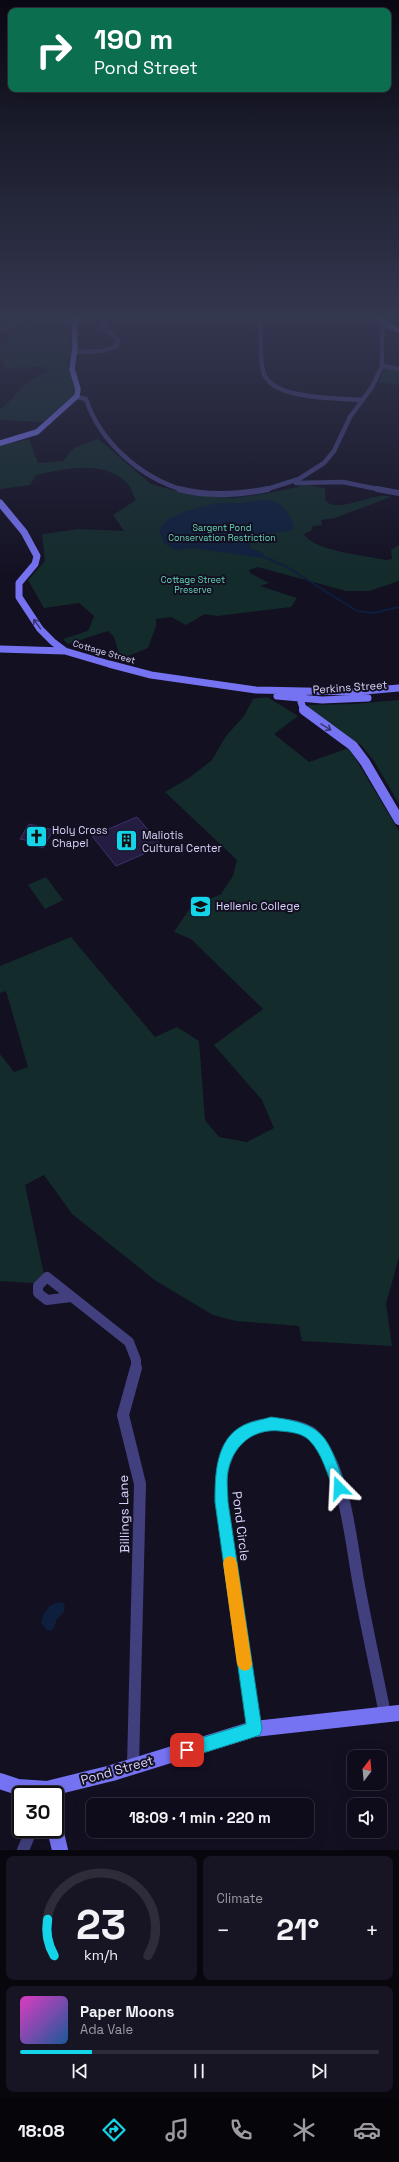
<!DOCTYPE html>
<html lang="en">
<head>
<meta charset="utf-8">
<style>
	:root { --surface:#0e0c1a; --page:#171523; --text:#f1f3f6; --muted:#9b9ba2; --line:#2e2c39; --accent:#13d4e9 }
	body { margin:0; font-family:"Space Grotesk",sans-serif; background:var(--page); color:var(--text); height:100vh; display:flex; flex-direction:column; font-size:15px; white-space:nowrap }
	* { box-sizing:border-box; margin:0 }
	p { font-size:13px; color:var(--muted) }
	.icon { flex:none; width:22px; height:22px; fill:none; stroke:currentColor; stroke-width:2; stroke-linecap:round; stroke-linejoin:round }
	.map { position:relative; height:1850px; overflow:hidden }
	.panel { display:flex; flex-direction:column; gap:6px; padding:6px; background:#08070e; flex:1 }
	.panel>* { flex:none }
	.top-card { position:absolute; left:8px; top:8px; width:383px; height:84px; border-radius:8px; box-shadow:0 4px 16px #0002,0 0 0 1px var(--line); background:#0b6e4f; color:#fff; overflow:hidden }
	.needle { width:26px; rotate:16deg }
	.buttons { position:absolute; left:347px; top:1750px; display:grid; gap:8px }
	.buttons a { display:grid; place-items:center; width:40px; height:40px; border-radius:8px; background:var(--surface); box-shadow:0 4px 16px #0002,0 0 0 1px var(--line); font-size:20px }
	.speed { position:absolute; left:12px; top:1786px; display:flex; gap:8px; font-size:20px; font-weight:700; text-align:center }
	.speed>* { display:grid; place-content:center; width:52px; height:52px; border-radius:50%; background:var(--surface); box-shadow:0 4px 16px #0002,0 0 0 1px var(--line); line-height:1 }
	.speed .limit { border:2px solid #111; border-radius:6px; background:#fff; color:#111 }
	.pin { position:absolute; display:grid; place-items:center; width:34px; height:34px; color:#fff; margin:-17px; border-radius:8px; box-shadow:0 2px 6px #0006 }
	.me { position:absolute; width:44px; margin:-22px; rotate:339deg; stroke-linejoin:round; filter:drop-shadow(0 0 3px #0008) }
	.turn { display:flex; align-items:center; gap:14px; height:84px; padding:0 20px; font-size:18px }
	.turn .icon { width:52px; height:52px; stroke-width:2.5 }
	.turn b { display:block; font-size:28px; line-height:34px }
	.big { font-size:30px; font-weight:800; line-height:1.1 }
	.panel .widget { flex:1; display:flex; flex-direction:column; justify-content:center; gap:6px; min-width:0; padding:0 14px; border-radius:8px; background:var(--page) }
	.panel .dial { align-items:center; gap:0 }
	.dial svg { height:104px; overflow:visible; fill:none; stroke:var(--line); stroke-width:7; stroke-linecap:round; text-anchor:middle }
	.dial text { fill:var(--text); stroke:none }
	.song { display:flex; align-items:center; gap:12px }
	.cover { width:48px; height:48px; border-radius:6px; background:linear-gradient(135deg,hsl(310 70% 55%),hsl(210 70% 35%)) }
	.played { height:4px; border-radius:2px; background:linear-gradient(90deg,var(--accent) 20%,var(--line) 20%) }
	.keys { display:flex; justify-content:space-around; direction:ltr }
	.heat { display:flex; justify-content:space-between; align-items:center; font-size:22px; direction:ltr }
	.panel .tiles { flex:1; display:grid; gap:6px; grid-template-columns:1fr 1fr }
	.widget:last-child { grid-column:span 2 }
	.trip { position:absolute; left:86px; top:1798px; width:228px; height:40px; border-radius:8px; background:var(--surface); box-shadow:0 4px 16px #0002,0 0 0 1px var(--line); font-weight:800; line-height:40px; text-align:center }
	.menu { display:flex; height:64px; justify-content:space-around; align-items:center; background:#06050a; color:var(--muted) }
	.menu .icon { width:28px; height:28px }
	.menu .on { color:var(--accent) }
	.menu b { font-size:18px; color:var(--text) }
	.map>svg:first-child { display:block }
	.green { fill:#132b2b }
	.water { fill:#0e1f3d }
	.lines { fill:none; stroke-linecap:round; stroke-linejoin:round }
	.stream { stroke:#0e1f3d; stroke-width:2 }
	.building { fill:#251d41; stroke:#3d316b }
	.street-far3 { stroke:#413f7d; stroke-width:4.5 }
	.street-far2 { stroke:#413f7d; stroke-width:6 }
	.street-far1 { stroke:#413f7d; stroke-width:10 }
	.street { stroke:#413f7d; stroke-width:12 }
	.secondary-far3 { stroke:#7673f3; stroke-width:5.5 }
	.secondary-far2 { stroke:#7673f3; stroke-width:7 }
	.secondary-far1 { stroke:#7673f3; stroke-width:10 }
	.secondary { stroke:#7673f3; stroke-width:16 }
	.oneway { stroke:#3b3876 }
	.route { fill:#13d4e9; stroke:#0c8a97 }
	.slow { fill:#f59e0b }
	.labels { text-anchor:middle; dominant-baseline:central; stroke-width:4; stroke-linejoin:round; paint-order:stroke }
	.far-park-label { font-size:9px; fill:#66d5b9; stroke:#131022 }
	.far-street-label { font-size:9px; fill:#d9d4fb; stroke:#131022 }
	.street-label { font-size:11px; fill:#d9d4fb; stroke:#131022 }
	.poi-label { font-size:11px; fill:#d9d4fb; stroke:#131022; text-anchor:start }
	.near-street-label { font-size:13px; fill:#d9d4fb; stroke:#131022 }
</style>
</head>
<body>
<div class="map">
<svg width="399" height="1850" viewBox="0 0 399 1850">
	<rect width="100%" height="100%" fill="#131022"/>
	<!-- green -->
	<path class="green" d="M23 321 64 325 69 329 71 351 67 363 76 389 75 394 43 422 0 420V409C10 403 14 395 22 387 30 380 40 374 50 371L44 367 5 368 0 355V345H7L8 340 11 339 6 335V329Z
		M385 368 399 370V385L379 382Z
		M29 439 38 463 63 461 74 448 98 439 151 484 180 492 233 498 263 494 298 487 302 484 325 488V500C338 516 374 490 391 497L335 518 321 520 322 525 313 526 311 531 304 534C312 551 369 556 386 560L392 559 391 550 399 545V581L369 591H346L258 567 249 570 250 573 269 583 260 586 297 598 291 607 217 616 205 614 186 625 171 617 156 619V626L148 648 121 659 114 637 108 631 68 644 63 639 88 631 94 616 79 603 44 608 28 580 45 561 42 534 79 529 124 531 113 515 136 500C133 494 130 485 125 481 101 460 64 469 36 475L30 485 0 489V445Z
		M267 697 298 716 274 734 309 762 349 748 399 831V1257L386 1304 392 1346 302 1341 299 1326 236 1321 213 1315 156 1281 72 1214 44 1175 25 1185 46 1284 0 1281V1054L14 1072 28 1067 6 991 0 993V966L71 937 155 1037 177 1027 199 1041 205 1120 219 1137 247 1142 274 1128 262 1100 214 1045 263 1009 191 939 174 932 190 908 221 894 233 876 237 860 165 792 189 778 212 760 226 736 244 716 253 699Z
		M399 700V804L374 761 361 745 330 727 307 708 308 705 353 704Z
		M46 877 63 900 45 909 28 885Z"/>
	<!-- water -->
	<path class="water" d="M261 500C277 501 282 502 290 517 293 521 294 524 293 529L289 531 261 534 251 541 250 548 263 553 264 555 263 558 193 548 175 550 164 543 160 532 161 527 167 520 184 512 216 503H239Z
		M60 1602 64 1604C67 1613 60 1614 56 1621 55 1625 55 1627 52 1630H47L41 1623C44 1612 48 1604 60 1602Z"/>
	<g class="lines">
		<!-- stream -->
		<path class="stream" d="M264 557 287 567 357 611 374 613 399 607"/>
	</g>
	<!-- building -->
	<path class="building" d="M137 817 162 846 116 866 92 836Z
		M29 824 53 830 43 848 32 845 34 842 20 839Z"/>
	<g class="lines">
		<!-- street-far3 -->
		<path class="street-far3" d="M23 318 74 323
			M259 318C263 336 258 357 264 374 274 400 338 398 362 400
			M0 330 23 318
			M74 352 103 351 116 346 118 340 103 327 109 318
			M382 366V328L388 325
			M382 366 399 369
			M77 397 86 399C100 442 140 477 183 490
			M296 483 343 482 382 490
			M264 490 299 479 324 463 334 451 350 417 372 387 382 366"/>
		<!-- street-far2 -->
		<path class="street-far2" d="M179 489C209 497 238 495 268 489
			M377 489 399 493"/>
		<!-- street-far1 -->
		<path class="street-far1" d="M71 1297 47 1300 38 1293V1286L47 1277 129 1342 136 1360V1369"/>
		<!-- street -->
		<path class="street" d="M254 1729 221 1502C220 1475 223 1449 246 1431 261 1420 295 1423 310 1432 315 1435 319 1441 322 1446 345 1478 351 1541 358 1580 366 1625 376 1669 385 1714
			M133 1766 140 1484 123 1415 136 1368
			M23 1850 32 1829"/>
		<!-- secondary-far3 -->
		<path class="secondary-far3" d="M380 318 387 325 399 330
			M0 443 37 432 77 396 78 389 72 369 75 347 74 323 79 318"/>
		<!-- secondary-far2 -->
		<path class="secondary-far2" d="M0 503 24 532 37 556 35 564 19 583V597L40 629 53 642 65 651 109 664 151 675 256 690 353 692 399 688
			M0 649 65 651
			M304 692 301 702 304 711
			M277 696 322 700 368 698"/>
		<!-- secondary-far1 -->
		<path class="secondary-far1" d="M304 710 353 746 365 762 399 820"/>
		<!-- secondary -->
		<path class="secondary" d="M0 1781 18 1787 47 1789 112 1773 254 1729 399 1713
			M55 1829 60 1850"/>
	</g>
	<!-- one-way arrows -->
	<defs><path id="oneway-shaft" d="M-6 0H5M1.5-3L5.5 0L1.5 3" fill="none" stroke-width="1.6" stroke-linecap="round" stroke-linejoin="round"/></defs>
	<g class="oneway">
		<use href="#oneway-shaft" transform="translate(37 624) rotate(-126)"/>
		<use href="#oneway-shaft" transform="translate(326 727) rotate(32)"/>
	</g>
	<!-- sky -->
	<linearGradient id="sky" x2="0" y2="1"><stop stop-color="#0a0913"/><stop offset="0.55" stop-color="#33374f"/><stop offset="1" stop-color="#33374f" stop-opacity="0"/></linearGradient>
	<rect width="399" height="577" fill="url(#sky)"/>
	<!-- route -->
	<path class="route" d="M271 1417C328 1424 327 1438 346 1488L344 1493 339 1495 335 1493C327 1475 323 1454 309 1440 302 1433 290 1432 280 1431 254 1428 233 1445 228 1471 226 1481 228 1493 228 1502L262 1729 260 1735 254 1737 187 1758 182 1755 179 1750 182 1744 246 1724 215 1502C215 1476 215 1439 244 1425 252 1421 262 1420 271 1417Z"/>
	<!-- slow -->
	<path class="slow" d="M230 1556 235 1558 237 1563 252 1664 250 1669 245 1671 240 1669 237 1664 223 1563 225 1558Z"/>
	<!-- icons -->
	<defs>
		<symbol id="church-square" viewBox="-11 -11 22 22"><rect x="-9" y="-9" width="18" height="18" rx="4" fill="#13d4e9" stroke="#131022"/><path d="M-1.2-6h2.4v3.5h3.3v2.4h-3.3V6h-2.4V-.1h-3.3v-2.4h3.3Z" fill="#111"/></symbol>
		<symbol id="building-square" viewBox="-11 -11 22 22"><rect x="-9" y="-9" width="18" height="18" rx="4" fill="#13d4e9" stroke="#131022"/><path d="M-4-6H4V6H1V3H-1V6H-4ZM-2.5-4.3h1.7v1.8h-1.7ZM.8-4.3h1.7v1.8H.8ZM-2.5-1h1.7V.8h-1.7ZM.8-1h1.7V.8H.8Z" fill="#111"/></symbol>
		<symbol id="university-square" viewBox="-11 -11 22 22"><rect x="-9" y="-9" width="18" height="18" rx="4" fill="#13d4e9" stroke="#131022"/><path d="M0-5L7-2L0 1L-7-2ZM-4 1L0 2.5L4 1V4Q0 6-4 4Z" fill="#111"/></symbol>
	</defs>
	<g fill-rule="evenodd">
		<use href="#church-square" x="24" y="824" width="25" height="25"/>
		<use href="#building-square" x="114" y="828" width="25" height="25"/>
		<use href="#university-square" x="188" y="894" width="25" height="25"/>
	</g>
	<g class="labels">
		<!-- far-park labels -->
		<g class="far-park-label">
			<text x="222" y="528">Sargent Pond<tspan x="222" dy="10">Conservation Restriction</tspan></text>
			<text x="193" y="580">Cottage Street<tspan x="193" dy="10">Preserve</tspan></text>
		</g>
		<!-- far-street labels -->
		<g class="far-street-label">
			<text transform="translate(104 652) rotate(16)">Cottage Street</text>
		</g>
		<!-- street labels -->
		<g class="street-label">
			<text transform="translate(350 687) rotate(-4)">Perkins Street</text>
		</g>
		<!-- poi labels -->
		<g class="poi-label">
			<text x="52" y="830">Holy Cross<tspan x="52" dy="13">Chapel</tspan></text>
			<text x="142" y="835">Maliotis<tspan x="142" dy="13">Cultural Center</tspan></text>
			<text x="216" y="906">Hellenic College</text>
		</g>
		<!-- near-street labels -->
		<g class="near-street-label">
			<text transform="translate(124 1514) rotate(-91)">Billings Lane</text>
			<text transform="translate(241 1526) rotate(83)">Pond Circle</text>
			<text transform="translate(117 1770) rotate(-16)">Pond Street</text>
		</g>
	</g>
</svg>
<div class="buttons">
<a><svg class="needle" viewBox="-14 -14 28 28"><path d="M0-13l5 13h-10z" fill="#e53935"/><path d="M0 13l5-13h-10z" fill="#9b9ba2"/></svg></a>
<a><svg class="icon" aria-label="sound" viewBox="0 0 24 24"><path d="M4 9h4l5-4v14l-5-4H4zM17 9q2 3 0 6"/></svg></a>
</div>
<div class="speed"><div class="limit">30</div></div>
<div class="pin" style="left:187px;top:1750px;background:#d93025"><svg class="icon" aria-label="arrive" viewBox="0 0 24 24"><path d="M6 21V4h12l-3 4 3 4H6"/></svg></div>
<svg class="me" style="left:339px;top:1488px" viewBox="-20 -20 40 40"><path d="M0-17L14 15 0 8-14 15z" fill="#13d4e9" stroke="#fff" stroke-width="4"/></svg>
<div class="trip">18:09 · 1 min · 220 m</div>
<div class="top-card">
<div class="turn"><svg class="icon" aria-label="right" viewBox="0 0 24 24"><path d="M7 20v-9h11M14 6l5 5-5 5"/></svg><div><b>190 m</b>Pond Street</div></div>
</div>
</div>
<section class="panel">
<div class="tiles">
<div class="widget dial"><svg viewBox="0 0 100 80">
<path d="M14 69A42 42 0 1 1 86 69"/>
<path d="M14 69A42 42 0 0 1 9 41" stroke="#13d4e9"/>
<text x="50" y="56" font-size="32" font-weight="700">23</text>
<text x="50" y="72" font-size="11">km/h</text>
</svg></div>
<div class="widget"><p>Climate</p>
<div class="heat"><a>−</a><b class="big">21°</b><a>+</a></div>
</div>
<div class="widget">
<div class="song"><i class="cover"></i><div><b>Paper Moons</b><p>Ada Vale</p></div></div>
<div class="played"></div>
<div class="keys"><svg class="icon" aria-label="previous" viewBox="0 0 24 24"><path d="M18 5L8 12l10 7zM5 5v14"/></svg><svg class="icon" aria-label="pause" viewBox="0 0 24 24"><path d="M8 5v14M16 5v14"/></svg><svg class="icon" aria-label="next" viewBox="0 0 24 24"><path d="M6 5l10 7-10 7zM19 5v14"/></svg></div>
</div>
</div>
</section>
<nav class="menu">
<b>18:08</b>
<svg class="icon on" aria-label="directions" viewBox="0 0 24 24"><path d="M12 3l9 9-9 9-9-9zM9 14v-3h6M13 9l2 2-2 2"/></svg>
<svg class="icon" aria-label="music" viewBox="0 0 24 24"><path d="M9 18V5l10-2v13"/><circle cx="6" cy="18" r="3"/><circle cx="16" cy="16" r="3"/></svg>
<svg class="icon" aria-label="phone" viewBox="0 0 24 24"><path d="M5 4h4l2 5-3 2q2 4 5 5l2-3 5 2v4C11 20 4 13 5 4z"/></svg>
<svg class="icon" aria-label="climate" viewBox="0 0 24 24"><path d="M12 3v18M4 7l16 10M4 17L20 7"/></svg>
<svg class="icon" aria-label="car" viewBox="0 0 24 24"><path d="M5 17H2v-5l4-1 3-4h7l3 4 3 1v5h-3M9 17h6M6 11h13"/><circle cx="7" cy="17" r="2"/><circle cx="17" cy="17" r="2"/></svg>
</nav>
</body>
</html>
